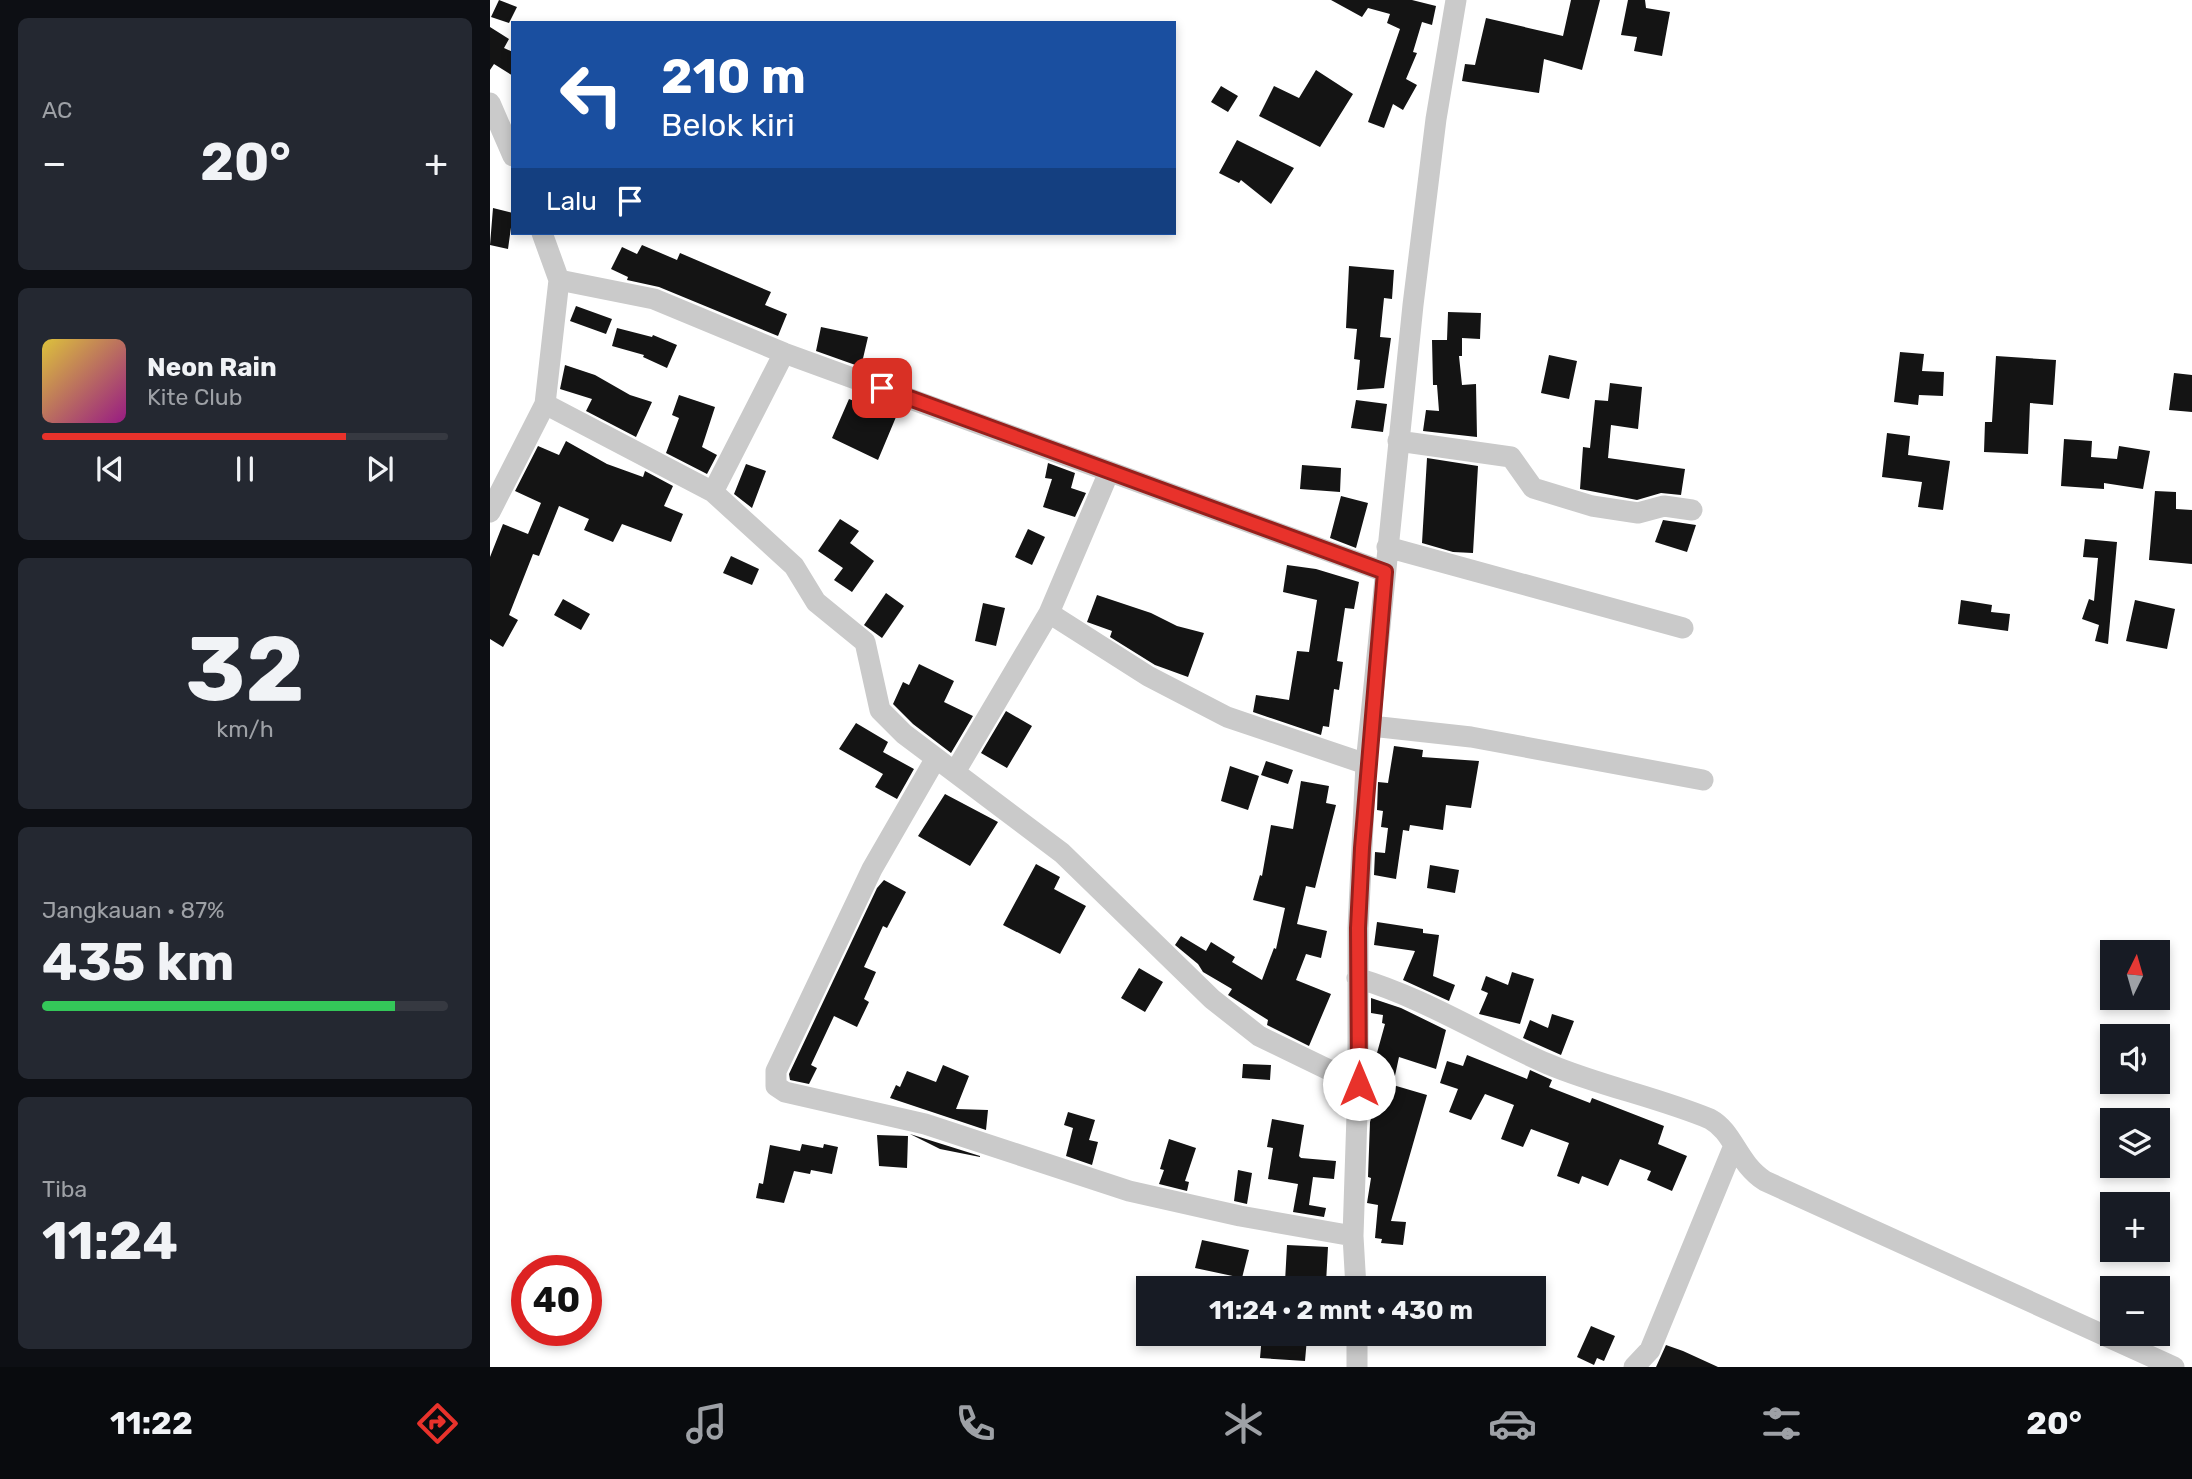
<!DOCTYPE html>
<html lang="id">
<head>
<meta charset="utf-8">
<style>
	:root { --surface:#171b24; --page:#242831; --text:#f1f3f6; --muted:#9ea1a6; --line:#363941; --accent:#e8322b }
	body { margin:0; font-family:Rubik,sans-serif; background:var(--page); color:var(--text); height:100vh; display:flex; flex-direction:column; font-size:26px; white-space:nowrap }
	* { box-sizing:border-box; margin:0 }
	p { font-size:23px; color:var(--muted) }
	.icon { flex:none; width:38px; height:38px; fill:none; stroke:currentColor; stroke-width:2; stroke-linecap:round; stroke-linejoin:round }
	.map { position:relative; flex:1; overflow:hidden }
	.drawer { display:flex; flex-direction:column; gap:18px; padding:18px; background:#0d0f14; width:490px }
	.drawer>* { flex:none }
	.top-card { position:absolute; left:21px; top:21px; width:665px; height:214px; border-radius:0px; box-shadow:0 4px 10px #0003; background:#1a4fa0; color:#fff; overflow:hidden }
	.needle { width:46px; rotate:5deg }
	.buttons { position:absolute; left:1610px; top:940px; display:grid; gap:14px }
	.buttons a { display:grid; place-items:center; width:70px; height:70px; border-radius:0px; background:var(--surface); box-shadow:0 4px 10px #0003; font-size:35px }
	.speed { position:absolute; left:21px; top:1255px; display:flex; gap:14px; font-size:35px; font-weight:700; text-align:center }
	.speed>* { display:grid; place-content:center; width:91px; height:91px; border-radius:50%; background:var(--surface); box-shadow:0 4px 10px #0003; line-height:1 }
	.speed .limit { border:10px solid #d22; background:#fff; color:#111 }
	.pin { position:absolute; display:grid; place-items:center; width:60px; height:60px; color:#fff; margin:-30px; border-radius:14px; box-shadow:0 4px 10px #0006 }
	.me { position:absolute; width:77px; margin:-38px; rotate:0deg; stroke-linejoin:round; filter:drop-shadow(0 0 5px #0008) }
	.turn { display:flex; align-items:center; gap:24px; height:147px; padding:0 35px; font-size:32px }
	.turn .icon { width:91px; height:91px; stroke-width:2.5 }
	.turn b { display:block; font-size:49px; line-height:60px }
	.then { display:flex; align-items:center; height:66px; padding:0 35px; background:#0003; gap:14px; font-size:26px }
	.big { font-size:52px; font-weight:700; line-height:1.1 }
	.drawer .card { flex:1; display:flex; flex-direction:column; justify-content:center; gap:10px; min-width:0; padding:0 24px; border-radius:10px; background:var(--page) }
	.drawer .dial { align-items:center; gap:0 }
	.dial b { font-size:91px; line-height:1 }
	.song { display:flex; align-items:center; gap:21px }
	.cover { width:84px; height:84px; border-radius:10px; background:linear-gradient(135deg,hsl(50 70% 55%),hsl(310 70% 35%)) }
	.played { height:7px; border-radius:4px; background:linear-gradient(90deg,var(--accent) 75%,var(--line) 75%) }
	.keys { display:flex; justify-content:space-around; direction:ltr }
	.heat { display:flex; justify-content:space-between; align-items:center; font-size:38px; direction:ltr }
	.charge { height:10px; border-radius:5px; background:linear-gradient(90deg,#34c759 87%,var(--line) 0) }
	.trip { position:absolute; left:646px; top:1276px; width:410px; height:70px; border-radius:0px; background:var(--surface); box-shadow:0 4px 10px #0003; font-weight:700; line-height:70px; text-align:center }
	.dock { display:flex; height:112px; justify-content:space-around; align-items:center; background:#090b0e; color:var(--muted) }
	.dock .icon { width:49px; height:49px }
	.dock .active { color:var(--accent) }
	.dock b { font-size:32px; color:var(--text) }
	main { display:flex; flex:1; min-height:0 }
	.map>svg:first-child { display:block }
	.building { fill:#141414 }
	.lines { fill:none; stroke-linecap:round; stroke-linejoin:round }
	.minor { stroke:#cacaca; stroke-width:21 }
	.route-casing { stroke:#97201c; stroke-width:18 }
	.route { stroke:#e8322b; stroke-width:12 }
</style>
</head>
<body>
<main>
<section class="drawer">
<div class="card"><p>AC</p>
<div class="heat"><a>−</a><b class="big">20°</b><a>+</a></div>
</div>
<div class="card">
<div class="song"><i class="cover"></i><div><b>Neon Rain</b><p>Kite Club</p></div></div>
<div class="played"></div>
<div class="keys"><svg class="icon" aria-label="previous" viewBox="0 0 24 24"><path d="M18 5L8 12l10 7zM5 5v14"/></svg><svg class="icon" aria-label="pause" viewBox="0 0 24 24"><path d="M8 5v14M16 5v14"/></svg><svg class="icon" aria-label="next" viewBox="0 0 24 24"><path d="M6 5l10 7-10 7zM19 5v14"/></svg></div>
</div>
<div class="card dial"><b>32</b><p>km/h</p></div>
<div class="card"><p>Jangkauan · 87%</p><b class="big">435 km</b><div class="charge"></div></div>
<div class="card"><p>Tiba</p><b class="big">11:24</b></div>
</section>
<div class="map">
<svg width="1702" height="1367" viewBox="0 0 1702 1367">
	<rect width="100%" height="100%" fill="#fff"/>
	<!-- building -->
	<path class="building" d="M9 0 27 7 19 23 1 17Z
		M841 0H922L946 6 942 25 932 22 923 52 927 53 916 79 927 85 913 110 903 104 894 128 878 122 910 29 897 23 900 14 878 8 872 17Z
		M1081 0H1110L1092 70 1054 59 1049 93 972 81 975 64 985 65 996 18 1073 36Z
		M1138 0H1155L1156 8 1180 12 1172 56 1144 51 1147 37 1131 35Z
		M0 27 19 39 14 48 23 52V76L4 64 0 70Z
		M826 70 863 94 830 147 769 116 784 86 809 98Z
		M731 86 748 96 738 112 721 102Z
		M747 140 804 168 781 204 751 180 749 183 729 173Z
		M3 208 23 213 18 249 0 245Z
		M152 245 187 260 190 253 281 292 275 305 297 314 288 336 169 287 137 280 138 277 121 269 132 247 147 254Z
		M859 266 904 270 902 299 894 298 890 337 901 338 894 388 867 390 870 360 864 359 867 329 856 328Z
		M86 306 122 319 116 334 80 321Z
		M958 312 991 313 990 339 972 338V356H969L972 385 986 384 987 437 933 431 936 410 949 411 947 385H943L942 340H957Z
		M331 327 378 337 371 367 326 351Z
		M127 328 162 337 163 335 187 345 177 368 153 357 154 355 122 346Z
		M1410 352 1434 354 1432 371 1454 372 1453 396 1429 395 1428 405 1404 402Z
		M1059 355 1087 361 1079 399 1051 393Z
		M1506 356 1566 360 1563 405 1540 403 1538 454 1494 452 1495 422H1502Z
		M75 365 105 375 140 395 162 402 146 437 96 411 102 399 70 389Z
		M1684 373 1702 375V412L1679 410Z
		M1120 383 1152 387 1148 429 1121 425 1118 458 1195 469 1191 495 1171 493 1147 500 1090 489 1093 447 1100 448 1105 400 1118 401Z
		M189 395 225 407 212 447 227 455 217 474 176 453 189 418 182 415Z
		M359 399 406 417 388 460 342 438Z
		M866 400 897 404 893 432 861 428Z
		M1397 433 1420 436 1418 455 1460 461 1453 510 1428 507 1432 482 1392 477Z
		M1574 439 1602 441 1601 457 1627 459 1629 446 1660 451 1653 489 1614 483V489L1571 486Z
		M76 441 117 464 153 477 155 471 183 486 174 506 193 514 181 542 132 524 123 542 94 530 99 519 69 506 49 556 43 554 19 615 28 620 13 647 0 639V557L13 524 38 534 51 503 25 491 48 446 69 455Z
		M937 458 988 466 983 553 963 552 932 543Z
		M558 463 585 473 581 488 596 493 585 517 553 507 562 479 555 478Z
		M256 464 276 471 262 508 244 494Z
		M812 465 851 468 850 492 810 489Z
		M1665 491 1686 492V509L1702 510V564L1659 560Z
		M851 496 878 503 866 548 840 538Z
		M350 519 369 531 360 543 384 561 362 592 344 580 353 568 328 551Z
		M1173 520 1206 525 1197 552 1165 542Z
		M538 529 555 537 542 565 525 557Z
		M1595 539 1627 542 1618 644 1605 641 1609 625 1592 619 1599 599 1604 601 1608 558 1593 557Z
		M241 556 269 569 262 585 233 573Z
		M797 565 826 569 869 582 864 609 855 608 847 661 853 662 849 690 844 689 839 727 833 726 831 735 763 712 766 695 799 700 807 651 819 652 827 600 793 592Z
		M396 593 414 606 392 638 374 625Z
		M607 595 661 613 687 626 714 633 698 677 665 665 620 637 622 631 597 622Z
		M73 599 100 614 91 630 64 615Z
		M1471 600 1502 605 1501 612 1520 614 1518 631 1468 624Z
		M1645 600 1685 609 1677 649 1636 641Z
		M493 603 515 608 506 646 485 641Z
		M429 664 464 681 454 702 483 716 461 753 423 724 403 704 413 682 419 685Z
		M516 711 542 726 517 768 491 753Z
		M366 723 398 742 393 752 424 769 407 799 385 787 393 774 349 749Z
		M904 746 933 750 932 757 989 761 981 808 956 805 953 830 920 825 919 831 913 830 906 879 884 875 885 852 895 853 898 828 891 827 893 811 887 810 888 782 898 783Z
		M776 761 803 770 798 784 771 775Z
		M740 766 769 776 758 810 731 801Z
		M811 781 839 786 836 803 846 805 825 888 816 886 807 924 837 931 831 958 816 954 806 980 841 994 819 1046 777 1025 778 1020 738 995 742 989 713 972 708 964 685 945 691 936 716 951 721 942 745 957 742 962 772 980 784 948 786 949 795 908 763 900 770 875 772 876 781 825 803 829Z
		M455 794 508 822 480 866 428 836Z
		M546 864 570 877 564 889 596 906 570 954 513 925Z
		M940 865 969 870 965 893 937 888Z
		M394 880 416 892 397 928 393 926 374 967 386 972 374 999 379 1002 367 1027 344 1016 321 1065 327 1068 319 1084 300 1080 299 1074 387 888Z
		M887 922 933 929V933L949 935 943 976 965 985 959 1001 913 980 925 951 884 945Z
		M649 968 673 982 655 1012 631 998Z
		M1022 972 1044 979 1030 1024 989 1014 998 993 991 990 996 976 1018 985Z
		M881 998 911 1008 956 1030 946 1069 909 1057 903 1085 937 1095 901 1221 916 1222 913 1245 891 1243 892 1239 885 1238 888 1205 877 1203 881 1178 878 1177 880 1122 894 1074 882 1071 895 1024 892 1023 893 1015 881 1013Z
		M1062 1014 1084 1021 1071 1055 1033 1038 1040 1020 1058 1028Z
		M977 1055 1037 1079 1040 1070 1062 1080 1059 1087 1100 1103 1102 1098 1174 1126 1168 1144 1197 1156 1182 1191 1157 1180 1161 1171 1130 1159 1118 1186 1092 1176 1089 1184 1067 1176 1079 1143 1041 1129 1033 1147 1011 1139 1024 1105 995 1094 981 1120 959 1112 968 1089 950 1083 957 1061 973 1066Z
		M753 1064 781 1065 780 1080 752 1078Z
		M453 1065 479 1076 466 1109 498 1110 496 1130 400 1098 406 1085 410 1087 417 1071 446 1082Z
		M578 1112 605 1120 599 1140 608 1142 602 1165 576 1156 583 1128 574 1125Z
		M782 1119 814 1125 809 1156 811 1158 846 1161 844 1179 823 1177 819 1205 836 1208 834 1217 803 1212 808 1184 778 1179 783 1148 777 1147Z
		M420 1134 490 1156V1157L450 1149Z
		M387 1135 418 1136 417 1168 389 1166Z
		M679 1139 706 1148 695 1181 699 1182 697 1191 669 1184 674 1170 670 1169Z
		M312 1144 333 1148 334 1144 348 1147 342 1174 321 1170 320 1174 304 1171 294 1203 266 1198 269 1183 273 1184 280 1145 310 1151Z
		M748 1170 762 1173 757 1204 744 1201Z
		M712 1240 759 1250 752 1278 705 1268Z
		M797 1245 838 1247 836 1283 795 1282Z
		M1101 1326 1125 1336 1114 1361 1107 1358 1104 1365 1087 1357Z
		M772 1335 817 1338 815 1361 770 1358Z
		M1176 1345 1193 1351 1228 1367H1166Z"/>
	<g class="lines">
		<!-- minor -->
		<path class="minor" d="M0 103 23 156
			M52 233 69 280 55 404 223 492 304 566 326 602 375 642 390 710 414 734 572 853 722 999 769 1036 868 1084
			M69 280 164 299 294 353 895 572
			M908 441 1021 457 1043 488 1102 506 1148 513 1174 506 1202 510
			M223 492 294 353
			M0 512 55 404
			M897 547 1193 628
			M559 613 658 676 737 717 876 764
			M881 726 981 737 1213 780
			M446 758 382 869 286 1071V1086L295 1092 435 1124 639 1191 750 1216 863 1236
			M465 772 559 613 619 472
			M867 978C935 998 993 1036 1058 1064 1110 1086 1167 1097 1220 1119 1244 1132 1247 1163 1275 1181L1684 1367
			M866 1288 863 1236 868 1084V928L876 764 923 305 946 119 966 0
			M867 1334V1367
			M1144 1367 1160 1350 1243 1148"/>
	</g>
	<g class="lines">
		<defs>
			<path id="route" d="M392 388 895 572 872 848 868 928 869 1084"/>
		</defs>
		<!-- route casing -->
		<use href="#route" class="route-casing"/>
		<!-- route -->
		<use href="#route" class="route"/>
	</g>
</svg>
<div class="buttons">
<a><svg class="needle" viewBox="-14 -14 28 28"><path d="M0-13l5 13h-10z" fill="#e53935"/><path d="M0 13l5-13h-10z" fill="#9ea1a6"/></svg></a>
<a><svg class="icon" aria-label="sound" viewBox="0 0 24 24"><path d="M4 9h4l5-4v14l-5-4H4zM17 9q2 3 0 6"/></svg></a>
<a><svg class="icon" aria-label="layers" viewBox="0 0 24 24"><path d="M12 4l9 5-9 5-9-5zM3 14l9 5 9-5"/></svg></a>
<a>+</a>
<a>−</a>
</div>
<div class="speed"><div class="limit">40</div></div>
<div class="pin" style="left:392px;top:388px;background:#d93025"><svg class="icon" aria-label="arrive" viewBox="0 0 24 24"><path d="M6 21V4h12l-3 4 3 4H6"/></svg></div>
<svg class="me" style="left:869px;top:1084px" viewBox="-20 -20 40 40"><circle r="19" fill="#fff"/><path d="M0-13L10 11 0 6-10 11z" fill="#e8322b"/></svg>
<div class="trip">11:24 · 2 mnt · 430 m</div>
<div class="top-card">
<div class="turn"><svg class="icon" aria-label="left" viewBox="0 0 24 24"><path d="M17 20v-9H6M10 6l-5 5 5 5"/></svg><div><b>210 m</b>Belok kiri</div></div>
<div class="then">Lalu<svg class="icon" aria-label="arrive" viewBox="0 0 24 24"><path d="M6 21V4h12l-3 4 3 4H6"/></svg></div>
</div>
</div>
</main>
<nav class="dock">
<b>11:22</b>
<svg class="icon active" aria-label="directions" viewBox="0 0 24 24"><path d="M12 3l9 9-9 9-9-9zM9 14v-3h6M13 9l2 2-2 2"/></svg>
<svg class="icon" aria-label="music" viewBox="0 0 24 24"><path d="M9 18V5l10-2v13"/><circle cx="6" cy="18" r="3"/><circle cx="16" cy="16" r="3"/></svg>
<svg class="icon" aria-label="phone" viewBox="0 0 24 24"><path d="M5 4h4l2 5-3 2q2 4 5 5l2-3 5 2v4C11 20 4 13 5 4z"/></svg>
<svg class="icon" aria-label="climate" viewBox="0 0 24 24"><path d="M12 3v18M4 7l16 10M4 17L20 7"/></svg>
<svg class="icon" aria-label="car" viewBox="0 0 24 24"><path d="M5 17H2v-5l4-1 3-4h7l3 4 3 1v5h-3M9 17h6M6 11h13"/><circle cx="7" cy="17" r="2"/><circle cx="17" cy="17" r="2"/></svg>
<svg class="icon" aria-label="filters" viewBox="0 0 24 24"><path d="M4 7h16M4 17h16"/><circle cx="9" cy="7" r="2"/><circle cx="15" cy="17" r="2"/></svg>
<b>20°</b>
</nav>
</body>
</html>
